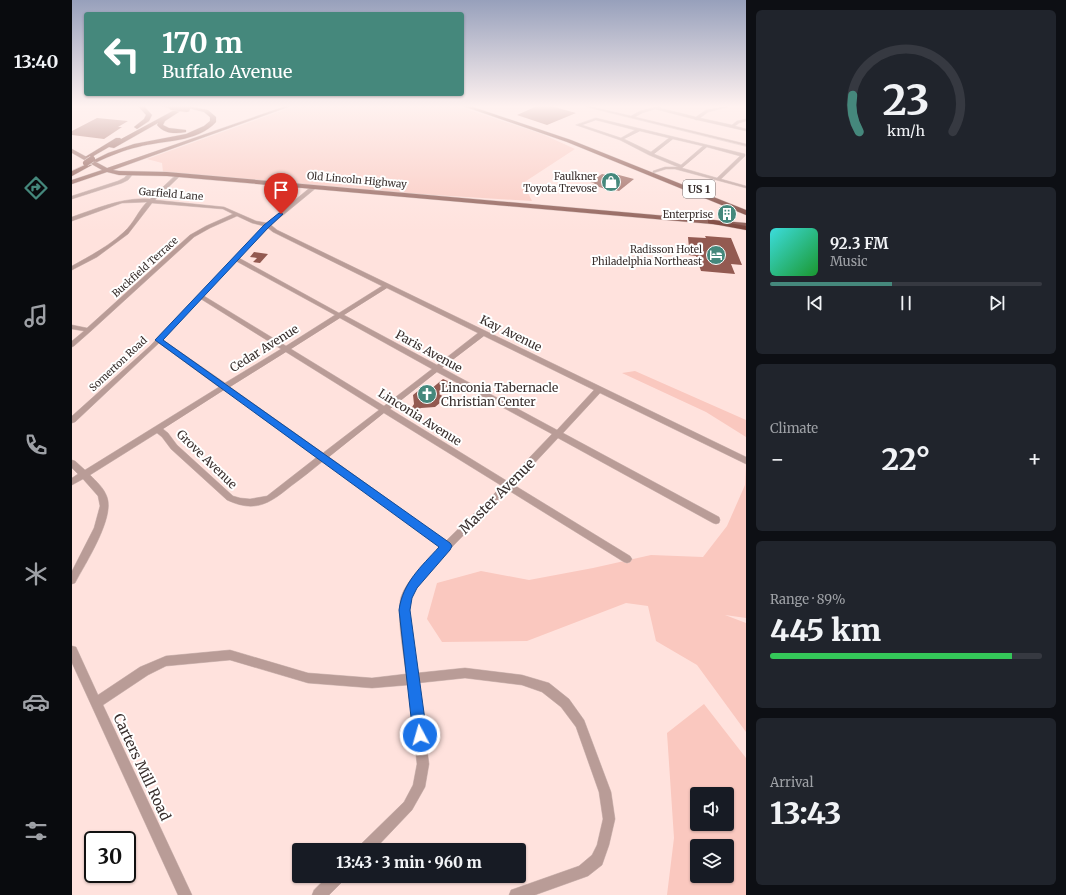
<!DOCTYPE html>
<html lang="en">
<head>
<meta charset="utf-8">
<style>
	:root { --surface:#171b24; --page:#20242c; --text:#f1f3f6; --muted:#9ea1a6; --line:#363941; --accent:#45887c }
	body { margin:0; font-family:Merriweather,serif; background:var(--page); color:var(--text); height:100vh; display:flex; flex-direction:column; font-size:15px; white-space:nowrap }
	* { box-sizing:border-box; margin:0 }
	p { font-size:13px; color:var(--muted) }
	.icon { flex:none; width:22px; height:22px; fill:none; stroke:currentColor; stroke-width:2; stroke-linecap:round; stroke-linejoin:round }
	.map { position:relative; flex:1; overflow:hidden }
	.sheet { display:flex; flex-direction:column; gap:10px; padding:10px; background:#0d0f14; width:320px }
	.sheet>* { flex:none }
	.top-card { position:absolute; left:12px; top:12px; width:380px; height:84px; border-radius:4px; box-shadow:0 1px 3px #0004; background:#45887c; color:#fff; overflow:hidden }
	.tools { position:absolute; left:618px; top:787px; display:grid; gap:8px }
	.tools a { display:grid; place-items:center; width:44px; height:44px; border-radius:4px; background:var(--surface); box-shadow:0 1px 3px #0004; font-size:20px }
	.speed { position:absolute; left:12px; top:831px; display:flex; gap:8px; font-size:20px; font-weight:700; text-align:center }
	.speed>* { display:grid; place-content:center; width:52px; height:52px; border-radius:50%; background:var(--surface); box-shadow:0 1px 3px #0004; line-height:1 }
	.speed .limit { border:2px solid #111; border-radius:6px; background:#fff; color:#111 }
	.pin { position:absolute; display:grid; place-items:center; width:34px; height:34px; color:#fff; margin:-41px -17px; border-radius:50% 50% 50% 0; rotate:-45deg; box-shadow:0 0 4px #0007 }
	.pin .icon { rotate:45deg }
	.me { position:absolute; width:44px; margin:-22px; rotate:354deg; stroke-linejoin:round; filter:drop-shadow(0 0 3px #0008) }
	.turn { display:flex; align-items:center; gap:14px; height:84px; padding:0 12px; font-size:18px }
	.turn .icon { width:52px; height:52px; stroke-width:2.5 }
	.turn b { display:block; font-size:28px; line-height:34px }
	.big { font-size:30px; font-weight:800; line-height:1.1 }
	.sheet .tile { flex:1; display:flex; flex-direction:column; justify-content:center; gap:6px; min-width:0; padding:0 14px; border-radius:6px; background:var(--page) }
	.sheet .dial { align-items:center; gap:0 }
	.dial svg { height:104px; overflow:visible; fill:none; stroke:var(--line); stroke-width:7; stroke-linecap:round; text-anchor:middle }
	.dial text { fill:var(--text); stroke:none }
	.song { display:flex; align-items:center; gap:12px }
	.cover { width:48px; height:48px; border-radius:6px; background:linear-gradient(135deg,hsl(180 70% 55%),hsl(130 70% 35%)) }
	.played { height:4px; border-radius:2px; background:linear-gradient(90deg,var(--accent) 45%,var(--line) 45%) }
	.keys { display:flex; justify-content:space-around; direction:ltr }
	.heat { display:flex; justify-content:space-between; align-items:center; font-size:22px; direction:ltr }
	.charge { height:6px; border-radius:3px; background:linear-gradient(90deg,#34c759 89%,var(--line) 0) }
	.trip { position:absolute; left:220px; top:843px; width:234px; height:40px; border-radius:4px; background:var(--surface); box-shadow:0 1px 3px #0004; font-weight:800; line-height:40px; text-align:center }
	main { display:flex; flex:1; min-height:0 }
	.dock { display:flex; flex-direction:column; width:72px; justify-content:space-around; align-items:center; background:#090b0e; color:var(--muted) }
	.dock .icon { width:28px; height:28px }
	.dock .on { color:var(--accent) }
	.dock b { font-size:18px; color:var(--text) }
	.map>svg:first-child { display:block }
	.green { fill:#fac8bf; fill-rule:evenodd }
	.building { fill:#935a51 }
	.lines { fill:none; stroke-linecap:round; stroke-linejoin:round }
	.minor-casing { stroke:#d7beba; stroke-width:1 }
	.major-casing { stroke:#d7beba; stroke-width:1 }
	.highway-casing { stroke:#d7beba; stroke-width:1 }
	.minor { fill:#b99c97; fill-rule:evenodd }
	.major { fill:#8c5b53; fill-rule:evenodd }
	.highway { fill:#7b443b; fill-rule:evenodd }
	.highway-bridge-casing { stroke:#d7beba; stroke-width:7; stroke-linecap:butt }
	.highway-bridge { stroke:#7b443b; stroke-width:6 }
	.route { fill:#1a73e8; stroke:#114b97 }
	.labels { text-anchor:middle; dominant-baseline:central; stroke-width:4; stroke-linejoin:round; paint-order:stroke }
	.far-poi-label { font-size:10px; fill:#392f2d; stroke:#fff; text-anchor:end }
	.far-street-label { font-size:10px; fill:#392f2d; stroke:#fff }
	.shield { fill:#fff; stroke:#746d6c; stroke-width:1 }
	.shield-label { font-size:11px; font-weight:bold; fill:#392f2d }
	.street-label { font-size:12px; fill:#392f2d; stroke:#fff }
	.poi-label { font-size:12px; fill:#392f2d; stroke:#fff; text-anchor:start }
	.near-street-label { font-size:14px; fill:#392f2d; stroke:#fff }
</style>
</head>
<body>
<main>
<nav class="dock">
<b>13:40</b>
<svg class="icon on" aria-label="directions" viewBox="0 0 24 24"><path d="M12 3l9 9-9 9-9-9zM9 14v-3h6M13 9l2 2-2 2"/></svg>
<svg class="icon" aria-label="music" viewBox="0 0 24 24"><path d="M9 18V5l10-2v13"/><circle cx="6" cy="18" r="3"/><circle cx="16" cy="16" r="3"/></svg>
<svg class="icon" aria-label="phone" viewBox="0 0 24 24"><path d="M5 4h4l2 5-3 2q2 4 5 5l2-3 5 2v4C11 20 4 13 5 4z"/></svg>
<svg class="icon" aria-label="climate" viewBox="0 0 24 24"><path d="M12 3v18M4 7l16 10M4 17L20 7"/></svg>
<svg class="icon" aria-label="car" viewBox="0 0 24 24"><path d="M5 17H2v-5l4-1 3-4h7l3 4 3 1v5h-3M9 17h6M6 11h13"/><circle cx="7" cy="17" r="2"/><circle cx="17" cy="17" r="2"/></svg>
<svg class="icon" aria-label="filters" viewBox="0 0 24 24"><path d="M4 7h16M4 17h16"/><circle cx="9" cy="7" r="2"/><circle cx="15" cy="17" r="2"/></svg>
</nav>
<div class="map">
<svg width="674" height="895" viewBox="0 0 674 895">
	<rect width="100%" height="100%" fill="#ffe2dd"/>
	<!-- green -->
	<path class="green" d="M223 106H385L470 134 503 149 451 183 460 201 314 192 91 172 90 163 75 159Z
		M563 371 674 420V437L634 412 550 373Z
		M674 466V618L653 615 674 623V732L625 665 584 641 576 606 554 603 455 641 370 642 355 619 365 583 409 571 457 580 521 568 579 555 631 557 655 526 673 485Z
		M632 704 674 758V895H595L602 838 595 733ZM625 794H655V824H625ZM625 846H655V876H625Z"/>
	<!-- building -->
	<path class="building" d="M465 106H479L504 113 475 125 445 115Z
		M25 118 56 121 46 127H50L32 139 0 135V131Z
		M537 173 547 175 562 179 547 191 543 190 541 191 520 185 523 183 518 182 530 174 535 175Z
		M633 236 659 238 670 265 659 264 663 274 629 271 624 256 608 254 606 247 617 248 616 237 634 238Z
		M182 252 196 254 188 263 181 262 185 258 178 257Z
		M371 379 380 383 367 394 374 398 363 407 349 408 343 411 339 409 342 404 341 395 352 386 359 389Z"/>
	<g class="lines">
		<defs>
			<path id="minor" d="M511 106H516L559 116 568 111 587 106 589 107 588 108 624 117 634 110 657 106 656 107 636 112 628 118 660 125 665 121 674 119V121L667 123 663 126 674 129V131L626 120H624L622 119 583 109 570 113 563 117 674 144V146Z
				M524 118 673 154V156L649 179 674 186V188L603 169H594L581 173V171L593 167H606L577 155 548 140 504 125ZM524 120 563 130 549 138 510 125ZM568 131 597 138 579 152 552 139ZM601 139 631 146 609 165 582 154ZM635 147 668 156 645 178 610 168Z
				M57 173 61 174 56 180 50 183 0 199V196L46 181 52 178Z
				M105 174 109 175 83 200 152 207 184 221 195 223 240 186H244V188L199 225 205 230 674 457V464L528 393 491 433 647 517 648 520 647 523 644 524 641 523 486 438 442 485 558 556 560 559 558 562 555 563 552 562 436 490 378 549 344 588 339 599 337 611 345 673 393 668 450 675 477 683 497 699 512 720 539 792 543 819 537 845 530 865 516 876 463 895H437L439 890 507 866 520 855 525 845 531 819 527 792 504 727 489 707 470 692 450 685 393 678 346 683 357 764 353 787 340 810 302 850H286L288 845 332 802 341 785 345 764 336 685 300 688 236 683 158 660 94 666 76 675 31 705 120 895H106L0 663V646L4 647 26 695 68 667 94 656 158 650 236 673 300 678 334 674C332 655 324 614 329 597 335 579 356 561 369 547L251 461C240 470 230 478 219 486 197 504 183 513 155 500L99 449 90 437 85 433 18 475C24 481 32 488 35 497 43 518 13 564 3 583L0 584V571L22 528 28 506 26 496 11 479 0 485V478L6 474 0 468V460L3 461 13 470 147 387 87 343 3 422 0 423V416L78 346 192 226 180 223 165 216 138 228 122 237 19 331 2 346 0 347V341L12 331 0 329V325L15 328 118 235 134 226 161 214 151 209 80 203 56 234 25 257 0 270V266C18 256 37 246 52 232 62 223 66 211 75 202L50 203 0 221V217C26 208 51 197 78 199ZM196 228 201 232 310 286 267 313 167 258ZM164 261 263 315 214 346 132 296ZM315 288 406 333 365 365 272 315ZM129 299 209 349 153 383 91 340ZM268 318 360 369 312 406 219 349ZM412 336 522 390 485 430 370 368ZM214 352 307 410 251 453 158 387ZM365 372 480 434 435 481 318 409ZM152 390 245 457 195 496 178 499 168 498 161 496 105 445 96 433 91 429ZM312 413 430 486 374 541 257 457Z
				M256 876H273L271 881 257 895H240L242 890Z"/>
			<path id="major" d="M214 106H219L41 170 47 171 95 172 674 223V227L95 176 47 175 35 172 0 184V180L30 170 0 153V149L35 168Z"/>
			<path id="highway" d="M66 106H72L80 115 77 121 65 129 62 127 72 119 74 115Z
				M90 106H101L103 107 100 109Z
				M110 106H116L93 121 91 125 97 128 114 130V132C104 134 92 134 85 125L86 123 42 148 37 147 18 158 13 157 44 138H48L49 139Z
				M116 106 136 110 144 117V122C125 143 91 140 66 147 52 150 38 156 25 162L20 161 36 153 62 144 114 134 132 126 138 121V117L132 112 116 108Z
				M391 106H398L499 140 674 210V215L495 142Z
				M15 164 20 165 0 176V171Z
				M636 219 674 226V230L636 223Z"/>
		</defs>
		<!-- minor casing -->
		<use href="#minor" class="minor-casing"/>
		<!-- major casing -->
		<use href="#major" class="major-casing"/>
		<!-- highway casing -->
		<use href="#highway" class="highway-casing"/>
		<!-- minor -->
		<use href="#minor" class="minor"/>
		<!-- major -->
		<use href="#major" class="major"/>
		<!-- highway -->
		<use href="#highway" class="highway"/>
		<defs>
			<path id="highway-bridge" d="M100 107 115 109
				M14 163 20 159"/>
		</defs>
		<!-- highway-bridge casing -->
		<use href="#highway-bridge" class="highway-bridge-casing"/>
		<!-- highway-bridge -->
		<use href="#highway-bridge" class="highway-bridge"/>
	</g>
	<!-- sky -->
	<linearGradient id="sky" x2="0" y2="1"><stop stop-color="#97a0bb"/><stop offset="0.46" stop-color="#fff2f0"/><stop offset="1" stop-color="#fff2f0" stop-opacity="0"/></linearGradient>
	<rect width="674" height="231" fill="url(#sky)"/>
	<!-- route -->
	<path class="route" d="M207 213 211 214 196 228 91 340 378 543 380 546 378 550 345 588 340 598 338 610 355 735 353 740 348 742 343 740 341 735 327 610C331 582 349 567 367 547L83 340 192 225Z"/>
	<!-- icons -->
	<defs>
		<symbol id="shop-disc" viewBox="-11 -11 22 22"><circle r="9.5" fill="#45887c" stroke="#fff"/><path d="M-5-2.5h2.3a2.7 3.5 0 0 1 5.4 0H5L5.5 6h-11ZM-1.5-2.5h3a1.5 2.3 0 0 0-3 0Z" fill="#fff"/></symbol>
		<symbol id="building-disc" viewBox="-11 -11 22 22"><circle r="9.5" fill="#45887c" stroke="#fff"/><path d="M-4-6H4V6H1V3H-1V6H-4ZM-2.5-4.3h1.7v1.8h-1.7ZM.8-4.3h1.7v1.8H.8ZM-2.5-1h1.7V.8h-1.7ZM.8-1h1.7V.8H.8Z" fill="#fff"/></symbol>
		<symbol id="hotel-disc" viewBox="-11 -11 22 22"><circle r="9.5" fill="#45887c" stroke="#fff"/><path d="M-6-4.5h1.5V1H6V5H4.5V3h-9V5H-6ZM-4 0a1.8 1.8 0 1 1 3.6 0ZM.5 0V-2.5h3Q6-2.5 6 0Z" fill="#fff"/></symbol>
		<symbol id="church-disc" viewBox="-11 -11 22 22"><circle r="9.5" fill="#45887c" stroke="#fff"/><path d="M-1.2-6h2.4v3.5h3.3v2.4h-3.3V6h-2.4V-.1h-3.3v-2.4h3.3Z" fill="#fff"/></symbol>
	</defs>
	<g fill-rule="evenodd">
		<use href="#shop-disc" x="528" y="171" width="22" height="22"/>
		<use href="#building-disc" x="644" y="203" width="22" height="22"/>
		<use href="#hotel-disc" x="633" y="244" width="22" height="22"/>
		<use href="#church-disc" x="344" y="383" width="22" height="22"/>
	</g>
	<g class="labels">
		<!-- far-poi labels -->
		<g class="far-poi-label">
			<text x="525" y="176">Faulkner<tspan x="525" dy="12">Toyota Trevose</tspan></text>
			<text x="641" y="214">Enterprise</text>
			<text x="630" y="249">Radisson Hotel<tspan x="630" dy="12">Philadelphia Northeast</tspan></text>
		</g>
		<!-- far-street labels -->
		<g class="far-street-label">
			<text transform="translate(285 180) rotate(5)">Old Lincoln Highway</text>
			<text transform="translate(99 194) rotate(5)">Garfield Lane</text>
			<text transform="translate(73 267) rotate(-42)">Buckfield Terrace</text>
			<text transform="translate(46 364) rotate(-43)">Somerton Road</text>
		</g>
		<!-- shield labels -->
		<rect class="shield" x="611" y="180" width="32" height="18" rx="3"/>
		<g class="shield-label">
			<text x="627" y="189">US 1</text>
		</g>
		<!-- street labels -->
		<g class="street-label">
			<text transform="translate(439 333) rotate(26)">Kay Avenue</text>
			<text transform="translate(192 348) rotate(-32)">Cedar Avenue</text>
			<text transform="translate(357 351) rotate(29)">Paris Avenue</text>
			<text transform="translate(348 417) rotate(32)">Linconia Avenue</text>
			<text transform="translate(135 459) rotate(44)">Grove Avenue</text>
		</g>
		<!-- poi labels -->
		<g class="poi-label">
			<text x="369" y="387">Linconia Tabernacle<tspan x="369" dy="14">Christian Center</tspan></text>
		</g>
		<!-- near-street labels -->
		<g class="near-street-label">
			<text transform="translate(425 496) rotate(-45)">Master Avenue</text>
			<text transform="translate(70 767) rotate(65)">Carters Mill Road</text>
		</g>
	</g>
</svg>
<div class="tools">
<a><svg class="icon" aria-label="sound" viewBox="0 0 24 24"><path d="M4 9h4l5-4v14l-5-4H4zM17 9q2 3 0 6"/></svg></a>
<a><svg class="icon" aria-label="layers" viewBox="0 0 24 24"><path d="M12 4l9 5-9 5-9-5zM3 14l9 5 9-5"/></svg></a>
</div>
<div class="speed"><div class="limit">30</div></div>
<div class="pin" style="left:209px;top:214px;background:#d93025"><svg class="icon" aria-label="arrive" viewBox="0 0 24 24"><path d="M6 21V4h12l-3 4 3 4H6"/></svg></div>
<svg class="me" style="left:348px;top:735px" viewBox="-20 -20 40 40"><circle r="17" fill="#1a73e8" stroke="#fff" stroke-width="3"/><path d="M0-11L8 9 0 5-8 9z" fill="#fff"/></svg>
<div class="trip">13:43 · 3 min · 960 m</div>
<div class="top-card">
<div class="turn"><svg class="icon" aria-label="left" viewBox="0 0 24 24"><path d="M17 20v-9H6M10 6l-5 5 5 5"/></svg><div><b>170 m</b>Buffalo Avenue</div></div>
</div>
</div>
<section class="sheet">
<div class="tile dial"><svg viewBox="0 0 100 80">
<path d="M14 69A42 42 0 1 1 86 69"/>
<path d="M14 69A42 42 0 0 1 9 41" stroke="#45887c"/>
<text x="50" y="56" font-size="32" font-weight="700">23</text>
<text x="50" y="72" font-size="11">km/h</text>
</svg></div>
<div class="tile">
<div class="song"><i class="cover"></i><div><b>92.3 FM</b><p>Music</p></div></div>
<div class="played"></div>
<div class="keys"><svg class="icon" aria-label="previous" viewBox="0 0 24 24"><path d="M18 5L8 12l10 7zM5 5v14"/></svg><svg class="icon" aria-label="pause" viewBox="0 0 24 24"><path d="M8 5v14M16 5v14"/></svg><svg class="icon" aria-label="next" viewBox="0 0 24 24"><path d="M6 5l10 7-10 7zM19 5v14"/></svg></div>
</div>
<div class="tile"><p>Climate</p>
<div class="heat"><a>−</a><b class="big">22°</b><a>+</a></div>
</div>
<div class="tile"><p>Range · 89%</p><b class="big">445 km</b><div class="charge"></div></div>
<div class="tile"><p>Arrival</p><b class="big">13:43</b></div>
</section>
</main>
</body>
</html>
